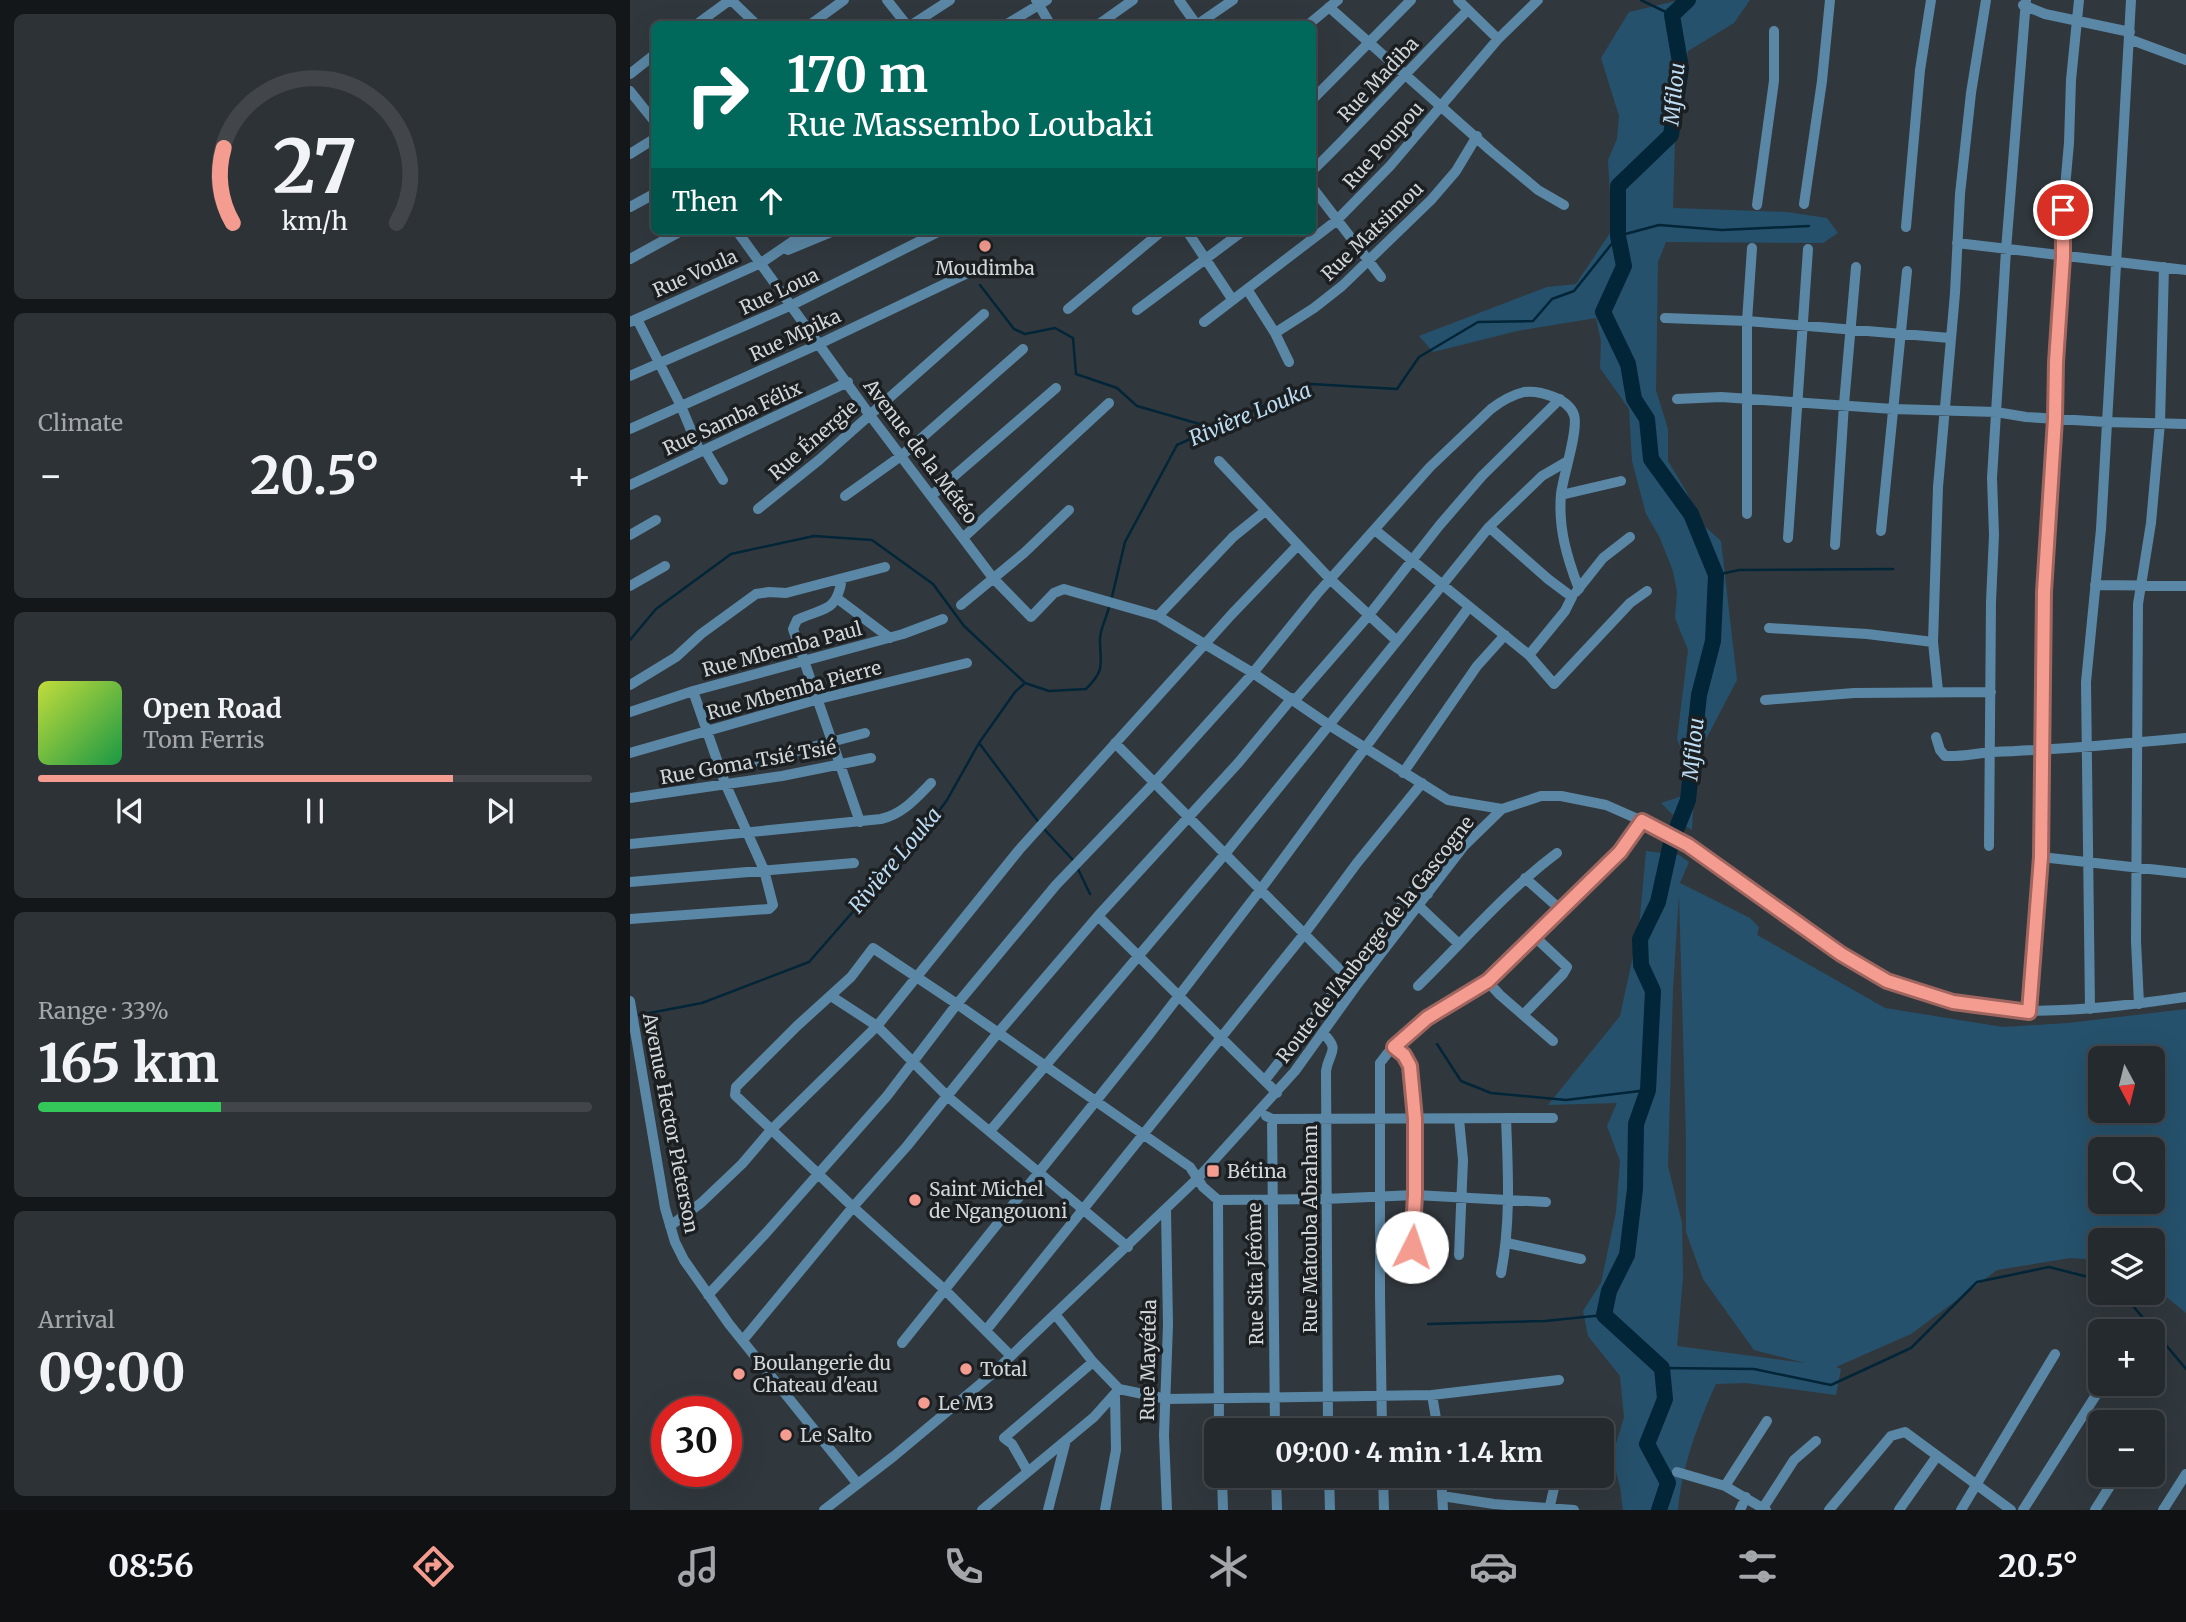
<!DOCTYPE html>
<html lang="en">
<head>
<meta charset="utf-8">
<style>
	:root { --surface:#252a2e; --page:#2d3236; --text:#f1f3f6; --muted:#a3a7aa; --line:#42464a; --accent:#f59c90 }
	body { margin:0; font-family:Merriweather,serif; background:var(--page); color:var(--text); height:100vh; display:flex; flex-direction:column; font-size:26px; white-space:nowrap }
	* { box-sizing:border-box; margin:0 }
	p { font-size:23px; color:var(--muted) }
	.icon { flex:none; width:38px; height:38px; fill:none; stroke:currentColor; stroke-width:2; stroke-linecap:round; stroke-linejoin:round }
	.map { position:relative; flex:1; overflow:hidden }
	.drawer { display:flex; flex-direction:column; gap:14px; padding:14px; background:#141719; width:630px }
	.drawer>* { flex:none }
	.hud { position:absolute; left:21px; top:21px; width:665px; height:214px; border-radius:10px; box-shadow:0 7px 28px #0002,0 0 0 2px var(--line); background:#00695c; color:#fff; overflow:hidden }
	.needle { width:46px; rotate:173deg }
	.fabs { position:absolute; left:1458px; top:1046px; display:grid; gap:14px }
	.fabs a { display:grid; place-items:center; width:77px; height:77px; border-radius:10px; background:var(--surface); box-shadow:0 7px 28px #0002,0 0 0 2px var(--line); font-size:35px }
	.speed { position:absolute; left:21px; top:1396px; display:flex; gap:14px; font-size:35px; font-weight:700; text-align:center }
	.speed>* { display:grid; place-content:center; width:91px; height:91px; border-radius:50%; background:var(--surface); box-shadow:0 7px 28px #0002,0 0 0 2px var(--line); line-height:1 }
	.speed .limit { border:10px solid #d22; background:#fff; color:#111 }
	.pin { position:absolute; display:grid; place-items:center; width:60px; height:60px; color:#fff; margin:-30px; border:4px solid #fff; border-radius:50%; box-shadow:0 2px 7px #0007 }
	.me { position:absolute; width:77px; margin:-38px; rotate:4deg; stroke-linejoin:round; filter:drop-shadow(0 0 5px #0008) }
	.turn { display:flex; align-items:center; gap:24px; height:147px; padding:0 21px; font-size:32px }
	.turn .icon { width:91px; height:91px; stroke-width:2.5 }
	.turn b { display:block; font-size:49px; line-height:60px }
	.then { display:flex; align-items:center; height:66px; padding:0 21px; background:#0003; gap:14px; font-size:26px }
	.big { font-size:52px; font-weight:700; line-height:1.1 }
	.drawer .widget { flex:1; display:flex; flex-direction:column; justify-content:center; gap:10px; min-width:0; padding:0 24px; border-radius:10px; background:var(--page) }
	.drawer .dial { align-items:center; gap:0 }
	.dial svg { height:182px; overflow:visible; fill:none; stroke:var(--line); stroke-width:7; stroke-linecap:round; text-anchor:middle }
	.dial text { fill:var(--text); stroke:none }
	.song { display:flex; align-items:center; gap:21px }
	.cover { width:84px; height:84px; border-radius:10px; background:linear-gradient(135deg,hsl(70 70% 55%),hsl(140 70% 35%)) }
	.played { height:7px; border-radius:4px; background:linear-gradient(90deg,var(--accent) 75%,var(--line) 75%) }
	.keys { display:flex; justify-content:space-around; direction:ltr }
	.heat { display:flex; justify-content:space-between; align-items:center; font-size:38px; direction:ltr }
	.charge { height:10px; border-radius:5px; background:linear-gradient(90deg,#34c759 33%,var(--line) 0) }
	.trip { position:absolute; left:574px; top:1418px; width:410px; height:70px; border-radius:10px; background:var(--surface); box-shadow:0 7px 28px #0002,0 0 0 2px var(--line); font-weight:700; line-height:70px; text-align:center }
	.tabs { display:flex; height:112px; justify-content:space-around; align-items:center; background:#0f1112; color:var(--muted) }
	.tabs .icon { width:49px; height:49px }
	.tabs .active { color:var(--accent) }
	.tabs b { font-size:32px; color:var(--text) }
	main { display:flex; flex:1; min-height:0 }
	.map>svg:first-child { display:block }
	.green { fill:#26516c; fill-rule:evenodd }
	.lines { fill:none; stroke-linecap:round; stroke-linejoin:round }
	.stream { stroke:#022538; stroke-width:2.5 }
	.river { stroke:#022538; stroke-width:16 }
	.minor { stroke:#5a87a5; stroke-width:10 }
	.route-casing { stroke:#9f655e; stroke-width:18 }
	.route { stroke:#f59c90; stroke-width:12 }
	.poi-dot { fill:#f59c90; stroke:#1c1f21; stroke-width:2.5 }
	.labels { text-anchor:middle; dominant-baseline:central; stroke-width:7; stroke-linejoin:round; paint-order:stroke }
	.street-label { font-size:19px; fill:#d1d6d9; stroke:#1c1f21 }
	.poi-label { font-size:19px; fill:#d1d6d9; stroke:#1c1f21; text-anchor:start }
	.water-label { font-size:21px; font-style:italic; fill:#bbdcf3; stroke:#1c1f21 }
</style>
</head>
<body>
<main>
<section class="drawer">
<div class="widget dial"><svg viewBox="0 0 100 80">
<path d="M14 69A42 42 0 1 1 86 69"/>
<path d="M14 69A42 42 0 0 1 10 36" stroke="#f59c90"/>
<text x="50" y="56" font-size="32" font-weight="700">27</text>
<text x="50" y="72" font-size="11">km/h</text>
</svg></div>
<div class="widget"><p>Climate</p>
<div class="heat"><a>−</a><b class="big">20.5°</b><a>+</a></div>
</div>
<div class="widget">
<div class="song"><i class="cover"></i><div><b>Open Road</b><p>Tom Ferris</p></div></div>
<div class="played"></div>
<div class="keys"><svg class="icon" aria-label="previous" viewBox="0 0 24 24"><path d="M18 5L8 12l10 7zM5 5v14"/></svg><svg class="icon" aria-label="pause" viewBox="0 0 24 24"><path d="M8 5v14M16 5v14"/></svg><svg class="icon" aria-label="next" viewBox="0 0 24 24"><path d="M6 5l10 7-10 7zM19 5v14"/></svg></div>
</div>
<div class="widget"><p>Range · 33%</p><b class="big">165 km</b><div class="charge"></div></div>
<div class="widget"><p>Arrival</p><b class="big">09:00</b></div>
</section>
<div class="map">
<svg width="1556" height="1510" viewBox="0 0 1556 1510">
	<rect width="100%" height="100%" fill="#31383d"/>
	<!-- green -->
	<path class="green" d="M1050 0H1120L1104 23 1058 51 1045 140 1043 208 1157 212 1197 218 1208 233 1193 243 1036 242 1028 262 1026 390 1038 429V461L1056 491 1071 523 1091 541 1107 680 1066 758 1062 830 1052 824 1031 803 1052 796 1055 759 1047 739 1058 650 1045 618 1047 592 1043 571 1029 536 1016 514 1002 461 999 409 970 368 971 341 966 318 887 331 803 352 789 336 917 287 946 284 982 230 978 160 987 139 989 116 971 58 999 12Z
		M1016 851 1049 855 1059 862 1050 883 1120 918 1129 927 1127 935 1255 1008 1373 1027 1438 1023 1556 1009V1313L1523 1286 1522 1241H1470V1260L1440 1258 1367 1270 1281 1334 1206 1367 1211 1369 1206 1395 1116 1383 1086 1384C1068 1423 1052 1466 1048 1510H993L990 1487 982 1457 994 1417 990 1376 958 1336 953 1311 971 1283 986 1212 990 1161 977 1126 987 1103 918 1105 990 1016 1009 928ZM1049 894 1056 1140V1232L1073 1279 1124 1350 1175 1363 1047 1346 1053 1278 1052 1223 1038 1166 1043 989ZM1470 1059H1522V1111H1470ZM1470 1150H1522V1202H1470Z"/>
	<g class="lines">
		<!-- stream -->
		<path class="stream" d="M1011 0 1042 15
			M350 285 384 329 395 334 425 328 443 338 446 374 487 388 507 406 580 427
			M1086 575 1109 570 1263 569
			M481 601 495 542 547 445 681 384 767 389 789 357 848 322 903 321 922 299 944 291 988 236 1029 225 1092 230 1179 226
			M0 640 26 609 101 554 184 536 242 540 303 584 334 626 394 682
			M349 743 410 824
			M414 829 443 860
			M448 869 460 894
			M9 1015 72 1003 179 962 297 827 317 800 349 743 385 692 395 683 419 691 456 689C476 669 470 665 470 639 470 629 477 617 479 607
			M807 1044 831 1081 861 1093 936 1100 1018 1090
			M1492 1293 1556 1369
			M798 1324 915 1321 974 1315
			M1032 1368 1124 1369 1201 1385 1281 1348 1347 1282 1419 1267 1470 1280"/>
		<!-- river -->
		<path class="river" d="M1029 1510 1038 1483 1017 1444 1035 1399 1032 1368 974 1315 979 1291 997 1255 1005 1189 1006 1124 1018 1090 1023 991 1011 965 1010 939 1028 902 1041 843 1058 800 1069 695 1083 641 1086 575 1061 514 1021 459 1017 419 1004 399 998 364 973 312 994 266 988 236V186L1041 135 1051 68 1042 15 1058 0"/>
		<!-- minor -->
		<path class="minor" d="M101 0 126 24
			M257 0 276 24
			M406 0 420 24
			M549 0 566 24
			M828 0 868 39
			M1393 5 1415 14 1500 32
			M699 7 860 150 908 190 934 205
			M67 24 100 0
			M181 24 214 0
			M283 24 320 0
			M377 24 417 0
			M469 24 503 0
			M568 24 603 0
			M679 24 708 0
			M1499 39 1556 60
			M0 74 24 55
			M0 91 24 121
			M682 100 781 0
			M0 154 24 139
			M682 171C736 119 785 62 838 10
			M682 187 751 277
			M1174 204 1192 81 1200 0
			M1127 205 1144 81V31
			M0 207 24 194
			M1276 227 1290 70 1301 0
			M107 231 239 414 363 578 401 617 424 593 434 589 528 616 623 673 699 725 818 800 872 809
			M557 231 602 299
			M1327 243 1556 270
			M158 250 204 231
			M0 259 51 231
			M617 289 645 333 659 362
			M438 309 532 231
			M507 310 613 231
			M1035 318 1117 321 1320 338
			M7 319 51 406 70 452
			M0 322 131 263 178 231
			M574 322 706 221 760 166 868 39 908 0
			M645 333 684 308 712 286 801 200 826 171 847 136
			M0 376 162 305 310 231
			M1047 399 1091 397 1263 409 1366 412 1396 417 1476 422 1556 424
			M0 429 189 344 344 270
			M75 450 93 480
			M589 461 701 580 767 641
			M0 485 218 382
			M931 495 991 481
			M215 496 271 456 393 349
			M301 496 426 388
			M128 509 189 460 354 314
			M1117 514V321L1122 248
			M859 527 918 579 942 597 935 611 899 655
			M745 530 899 655 924 684 1000 603 1017 591
			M1251 531 1277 271
			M0 535 26 520
			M333 538 479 403
			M1158 538 1178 249
			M1205 545 1214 404 1226 267
			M212 579C206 614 193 607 167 620L163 629 230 822
			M1465 585 1556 586
			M0 586 35 566
			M946 592 973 558 1000 537
			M208 599 260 638
			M331 605 394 553 439 510
			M528 616 603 537 635 511
			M1139 628 1237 634 1303 642
			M0 685 46 657 71 634 126 594 139 592 156 593 255 567
			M1308 691 1303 642 1308 487 1325 293 1330 194 1341 93 1356 0
			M665 700 739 615 809 526 852 476 930 399
			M1135 700 1224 693 1361 692
			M0 712 63 691 273 634 313 619
			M1306 737 1310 750 1315 756C1332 757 1347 753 1363 752 1428 750 1492 744 1556 738
			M485 743 726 986
			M0 753 189 699 337 663
			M91 771 235 733
			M773 773 847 666 875 635
			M0 798 152 776 241 758
			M0 844 251 819C273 814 286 798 301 783
			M1359 846 1361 602 1364 535 1362 478 1376 250 1396 0
			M1411 857 1556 873
			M895 878 931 910
			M0 882 224 863
			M789 906 829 944
			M468 916 647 1093
			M0 919 139 909 143 905 134 870 95 783 63 691
			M788 986C834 941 875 892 927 853
			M201 996 247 1026 317 1096 498 1247
			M0 1001 35 1208 45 1242 54 1260 99 1324 227 1483
			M1509 1004 1506 941 1508 604 1521 523 1530 423 1534 267
			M1460 1009 1456 682 1471 529 1501 0
			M1399 1012 1411 857 1416 535 1425 419 1426 362 1433 257V210L1439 143 1441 80 1449 0
			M893 1015 933 974 937 967 905 937
			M693 1033C711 1051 699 1051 696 1071L698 1430
			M923 1041 870 995 857 981 990 852 1012 821
			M764 1047 774 1055 780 1066 784 1119 785 1195 782 1247
			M635 1080 783 890 791 888 798 894
			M636 1116 642 1119 923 1118
			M642 1119 645 1430
			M829 1119 833 1160 829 1255
			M360 1131 595 854 859 527 912 476 936 462
			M588 1200 589 1430
			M536 1210 538 1325 534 1435 537 1510
			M40 1226 71 1203 112 1164 141 1130 247 1026 389 850 602 614 668 545
			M877 1243 951 1259
			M871 1273C881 1222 878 1170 876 1118
			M78 1295 136 1233 257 1096 327 1004 426 885 524 783 623 673 687 594 800 467 861 409C870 402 882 395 894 392 910 390 939 399 944 415 949 429 933 476 931 494 928 528 937 558 949 589
			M425 1314 463 1362 489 1389 537 1399 802 1395 929 1380
			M357 1329 675 933 727 863 792 783
			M113 1340 223 1207 277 1146 367 1034 468 916 609 762 662 698
			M272 1343 518 1036 631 889 839 607
			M381 1356 315 1290 223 1207 105 1095 106 1087 167 1026 221 977 243 948 327 1004 560 1167 573 1187 588 1200 695 1199 785 1195 916 1202
			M802 1395 808 1430
			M1520 1423 1525 1416
			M752 1430 750 1295V1063C776 1026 821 1005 857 981
			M398 1472 382 1444 374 1438 463 1362
			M1047 1472 1095 1486 1136 1510
			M592 1475 593 1510
			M646 1475 647 1510
			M699 1475 700 1510
			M753 1475 754 1510
			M811 1475 813 1510
			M1095 1486 1137 1421
			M812 1496 864 1504 944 1510
			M1133 1508 1164 1460 1186 1441
			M194 1510 264 1456 361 1375 568 1178 665 1071 726 986 834 846 872 809 911 796H931L976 805 1035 831 1058 845C1095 871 1131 897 1167 923 1196 943 1224 965 1256 980 1350 1025 1458 1011 1556 997
			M352 1510 464 1417 489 1389
			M418 1510 436 1440
			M475 1510 486 1450 485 1394
			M919 1510 927 1475
			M1110 1510 1116 1497
			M1199 1510 1261 1436 1275 1432 1381 1510
			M1269 1510 1307 1456
			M1331 1510 1425 1354
			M1393 1510 1473 1384
			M1465 1510 1487 1475
			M1533 1510 1556 1474"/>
	</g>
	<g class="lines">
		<defs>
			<path id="route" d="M782 1247 785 1195V1119L780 1066 774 1055 764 1047 797 1018 858 981 990 852 1012 821 1058 845 1211 954 1257 981 1323 1002 1399 1012 1411 857 1414 592 1425 419 1426 362 1433 257V210"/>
		</defs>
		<!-- route casing -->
		<use href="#route" class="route-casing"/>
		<!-- route -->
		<use href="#route" class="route"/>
	</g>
	<!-- markers -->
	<g class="poi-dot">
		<circle cx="355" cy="246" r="7"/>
		<rect x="576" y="1164" width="14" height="14" rx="3.5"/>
		<circle cx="285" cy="1200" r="7"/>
		<circle cx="336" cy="1369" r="7"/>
		<circle cx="109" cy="1374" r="7"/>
		<circle cx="294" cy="1403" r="7"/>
		<circle cx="156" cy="1435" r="7"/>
	</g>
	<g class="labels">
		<!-- street labels -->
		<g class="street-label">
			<text transform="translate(748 79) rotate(-47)">Rue Madiba</text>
			<text transform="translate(753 145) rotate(-48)">Rue Poupou</text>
			<text transform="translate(742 231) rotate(-44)">Rue Matsimou</text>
			<text transform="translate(65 273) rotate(-24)">Rue Voula</text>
			<text transform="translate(149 291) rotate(-25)">Rue Loua</text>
			<text transform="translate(165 335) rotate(-25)">Rue Mpika</text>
			<text transform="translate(102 418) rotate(-25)">Rue Samba Félix</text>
			<text transform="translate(183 440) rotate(-41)">Rue Énergie</text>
			<text transform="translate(291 451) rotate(53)">Avenue de la Météo</text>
			<text transform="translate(152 649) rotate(-15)">Rue Mbemba Paul</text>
			<text transform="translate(164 690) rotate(-15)">Rue Mbemba Pierre</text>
			<text transform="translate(118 762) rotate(-10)">Rue Goma Tsié Tsié</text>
			<text transform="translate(745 939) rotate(-52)">Route de l'Auberge de la Gascogne</text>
			<text transform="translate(41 1123) rotate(79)">Avenue Hector Pieterson</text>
			<text transform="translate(680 1229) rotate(-90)">Rue Matouba Abraham</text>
			<text transform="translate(625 1274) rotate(-91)">Rue Sita Jérôme</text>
			<text transform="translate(518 1360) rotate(-89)">Rue Mayétéla</text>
		</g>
		<!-- poi labels -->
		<g class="poi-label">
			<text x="355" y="268" text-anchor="middle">Moudimba</text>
			<text x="597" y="1171">Bétina</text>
			<text x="299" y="1189">Saint Michel<tspan x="299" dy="22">de Ngangouoni</tspan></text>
			<text x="123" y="1363">Boulangerie du<tspan x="123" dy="22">Chateau d'eau</tspan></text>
			<text x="350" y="1369">Total</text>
			<text x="308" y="1403">Le M3</text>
			<text x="170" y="1435">Le Salto</text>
		</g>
		<!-- water labels -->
		<g class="water-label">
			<text transform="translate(1044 94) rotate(-84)">Mfilou</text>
			<text transform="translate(620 414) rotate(-23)">Rivière Louka</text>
			<text transform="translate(1063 749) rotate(-84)">Mfilou</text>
			<text transform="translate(265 860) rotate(-50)">Rivière Louka</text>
		</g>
	</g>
</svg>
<div class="fabs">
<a><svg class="needle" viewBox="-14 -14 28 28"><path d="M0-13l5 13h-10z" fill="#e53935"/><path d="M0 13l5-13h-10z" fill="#a3a7aa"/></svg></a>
<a><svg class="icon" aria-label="search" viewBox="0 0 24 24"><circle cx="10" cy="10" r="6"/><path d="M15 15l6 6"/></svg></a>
<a><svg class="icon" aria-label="layers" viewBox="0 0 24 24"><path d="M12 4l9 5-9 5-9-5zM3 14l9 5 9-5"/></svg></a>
<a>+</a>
<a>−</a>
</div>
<div class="speed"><div class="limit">30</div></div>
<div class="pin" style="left:1433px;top:210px;background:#d93025"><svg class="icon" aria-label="arrive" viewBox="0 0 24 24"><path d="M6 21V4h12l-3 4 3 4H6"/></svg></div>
<svg class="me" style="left:782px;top:1247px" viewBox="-20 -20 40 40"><circle r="19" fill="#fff"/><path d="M0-13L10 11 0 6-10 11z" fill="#f59c90"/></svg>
<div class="trip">09:00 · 4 min · 1.4 km</div>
<div class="hud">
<div class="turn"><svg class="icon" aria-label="right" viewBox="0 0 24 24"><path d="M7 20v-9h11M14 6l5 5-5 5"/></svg><div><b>170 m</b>Rue Massembo Loubaki</div></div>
<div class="then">Then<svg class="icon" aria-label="ahead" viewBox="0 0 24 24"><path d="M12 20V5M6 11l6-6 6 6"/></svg></div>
</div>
</div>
</main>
<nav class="tabs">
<b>08:56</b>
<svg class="icon active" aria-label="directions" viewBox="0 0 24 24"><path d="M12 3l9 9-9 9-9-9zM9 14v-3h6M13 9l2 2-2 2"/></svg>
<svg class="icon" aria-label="music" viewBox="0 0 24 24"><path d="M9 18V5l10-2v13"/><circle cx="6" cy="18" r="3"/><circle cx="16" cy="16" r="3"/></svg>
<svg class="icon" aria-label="phone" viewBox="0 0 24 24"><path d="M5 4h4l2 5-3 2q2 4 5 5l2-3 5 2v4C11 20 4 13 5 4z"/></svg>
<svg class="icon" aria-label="climate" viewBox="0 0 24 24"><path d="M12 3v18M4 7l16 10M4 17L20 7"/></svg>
<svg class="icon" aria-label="car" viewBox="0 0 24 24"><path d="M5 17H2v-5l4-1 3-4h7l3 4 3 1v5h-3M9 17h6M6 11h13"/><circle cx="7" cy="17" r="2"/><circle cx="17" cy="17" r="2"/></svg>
<svg class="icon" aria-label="filters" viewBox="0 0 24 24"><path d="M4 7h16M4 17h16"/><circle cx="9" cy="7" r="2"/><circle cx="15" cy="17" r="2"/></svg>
<b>20.5°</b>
</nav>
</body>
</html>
